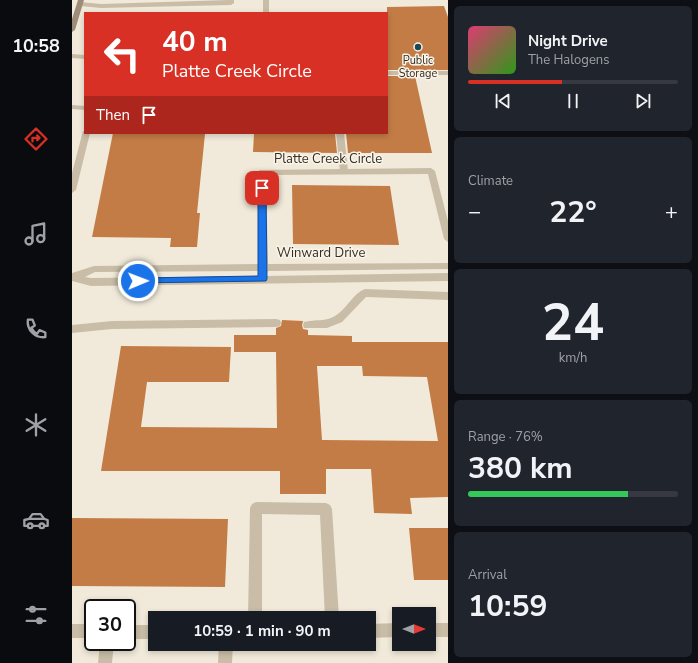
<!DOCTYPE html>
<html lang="en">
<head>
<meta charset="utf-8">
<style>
	:root { --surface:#171b24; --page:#20242c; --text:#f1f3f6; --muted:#9ea1a6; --line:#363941; --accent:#d93025 }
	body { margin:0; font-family:"Nunito Sans",sans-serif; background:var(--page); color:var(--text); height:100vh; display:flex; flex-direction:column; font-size:15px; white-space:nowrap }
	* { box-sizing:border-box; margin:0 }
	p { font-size:13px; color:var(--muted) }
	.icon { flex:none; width:22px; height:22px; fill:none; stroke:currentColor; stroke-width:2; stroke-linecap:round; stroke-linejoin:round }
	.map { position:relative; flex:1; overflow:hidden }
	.details { display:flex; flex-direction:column; gap:6px; padding:6px; background:#0d0f14; width:250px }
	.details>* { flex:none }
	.top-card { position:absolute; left:12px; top:12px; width:304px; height:122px; border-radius:0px; box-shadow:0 2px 6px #0003; background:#d93025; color:#fff; overflow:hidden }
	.needle { width:26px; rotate:90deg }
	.tools { position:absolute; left:320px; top:607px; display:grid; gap:8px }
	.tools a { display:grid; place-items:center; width:44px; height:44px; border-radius:0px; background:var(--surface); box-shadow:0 2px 6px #0003; font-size:20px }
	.speed { position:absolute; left:12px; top:599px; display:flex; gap:8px; font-size:20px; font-weight:700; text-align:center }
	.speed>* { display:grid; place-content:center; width:52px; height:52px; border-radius:50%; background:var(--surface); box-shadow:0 2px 6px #0003; line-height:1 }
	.speed .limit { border:2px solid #111; border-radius:6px; background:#fff; color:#111 }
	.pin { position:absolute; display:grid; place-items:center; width:34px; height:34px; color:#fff; margin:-17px; border-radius:8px; box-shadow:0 2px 6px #0006 }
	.me { position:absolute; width:44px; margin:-22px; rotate:89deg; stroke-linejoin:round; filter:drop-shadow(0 0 3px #0008) }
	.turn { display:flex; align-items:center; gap:14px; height:84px; padding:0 12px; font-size:18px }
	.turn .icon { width:52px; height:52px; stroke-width:2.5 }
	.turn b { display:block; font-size:28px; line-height:34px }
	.then { display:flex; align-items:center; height:38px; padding:0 12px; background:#0003; gap:8px; font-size:15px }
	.big { font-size:30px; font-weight:700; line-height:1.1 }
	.details .card { flex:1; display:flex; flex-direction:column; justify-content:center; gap:6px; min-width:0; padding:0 14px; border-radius:6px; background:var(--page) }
	.details .dial { align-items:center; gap:0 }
	.dial b { font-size:52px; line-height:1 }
	.song { display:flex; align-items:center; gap:12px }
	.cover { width:48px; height:48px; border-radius:6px; background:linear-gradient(135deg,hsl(340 70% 55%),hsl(110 70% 35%)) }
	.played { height:4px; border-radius:2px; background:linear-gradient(90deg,var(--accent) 45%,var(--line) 45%) }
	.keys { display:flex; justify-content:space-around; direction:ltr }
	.heat { display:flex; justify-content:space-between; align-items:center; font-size:22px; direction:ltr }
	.charge { height:6px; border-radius:3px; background:linear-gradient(90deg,#34c759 76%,var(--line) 0) }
	.trip { position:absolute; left:76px; top:611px; width:228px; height:40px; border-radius:0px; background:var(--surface); box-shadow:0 2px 6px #0003; font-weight:700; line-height:40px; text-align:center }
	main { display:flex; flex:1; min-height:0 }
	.tab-bar { display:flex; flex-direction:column; width:72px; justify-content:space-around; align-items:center; background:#090b0e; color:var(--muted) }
	.tab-bar .icon { width:28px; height:28px }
	.tab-bar .selected { color:var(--accent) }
	.tab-bar b { font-size:18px; color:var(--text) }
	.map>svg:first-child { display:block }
	.building { fill:#c37c46; fill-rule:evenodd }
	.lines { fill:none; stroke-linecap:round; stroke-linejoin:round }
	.lane { fill:#c9bda7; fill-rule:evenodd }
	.street { fill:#c9bda7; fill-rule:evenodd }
	.secondary { fill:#9c8c78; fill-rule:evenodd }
	.route { fill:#1a73e8; stroke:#114b97 }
	.poi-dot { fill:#1e4756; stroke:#f9f4e7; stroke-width:1.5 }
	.labels { text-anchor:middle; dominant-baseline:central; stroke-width:3; stroke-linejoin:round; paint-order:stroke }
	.far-poi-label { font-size:11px; fill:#352e27; stroke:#f9f4e7 }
	.street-label { font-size:13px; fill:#352e27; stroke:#f9f4e7 }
</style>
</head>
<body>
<main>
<nav class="tab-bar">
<b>10:58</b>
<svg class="icon selected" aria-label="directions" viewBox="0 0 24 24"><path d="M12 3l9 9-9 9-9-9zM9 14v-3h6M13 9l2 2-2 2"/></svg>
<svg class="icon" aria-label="music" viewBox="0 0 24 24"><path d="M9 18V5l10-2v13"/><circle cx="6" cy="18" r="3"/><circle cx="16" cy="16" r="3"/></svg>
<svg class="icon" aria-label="phone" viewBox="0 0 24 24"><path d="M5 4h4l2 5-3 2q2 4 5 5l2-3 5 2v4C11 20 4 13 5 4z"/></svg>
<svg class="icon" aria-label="climate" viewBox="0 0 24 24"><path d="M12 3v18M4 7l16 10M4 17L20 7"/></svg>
<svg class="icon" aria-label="car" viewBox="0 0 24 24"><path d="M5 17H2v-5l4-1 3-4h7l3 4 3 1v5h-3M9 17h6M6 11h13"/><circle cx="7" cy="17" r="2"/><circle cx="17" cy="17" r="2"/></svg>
<svg class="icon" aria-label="filters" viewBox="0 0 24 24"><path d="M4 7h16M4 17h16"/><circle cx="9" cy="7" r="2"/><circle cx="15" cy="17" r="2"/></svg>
</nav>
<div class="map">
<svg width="376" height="663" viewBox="0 0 376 663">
	<rect width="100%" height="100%" fill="#f1eada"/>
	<!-- building -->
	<path class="building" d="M372 6 376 17V70H315V7Z
		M315 76H343L360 153H276L274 133H315Z
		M41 133 133 134 125 213H128L125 247H98L99 238 20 237Z
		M182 133H263L265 153 181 152Z
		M220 185 318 186 327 245 221 244Z
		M210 320 231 321 230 325 231 329 236 330V335L280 336V342H376V497L338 498 340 514 302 513 299 469H254V494H208V471H29L49 346 159 347 157 382H75L69 427 205 428 204 352H162V335H204V328L209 326ZM245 366H290L291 376 355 377 366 441 250 440Z
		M0 518 156 519 153 587 0 586Z
		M337 528H376V580H342Z"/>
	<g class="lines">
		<!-- lane -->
		<path class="lane" d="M156 0H162V3L159 5 29 8 8 6 5 4 8 2 29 4Z
			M191 0H197V13H191Z
			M0 54 13 55V59L0 58Z
			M315 71H376V75H315Z
			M0 105 13 106V110L0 109Z
			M11 131H13V133H18L4 190 0 193V173Z
			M264 133H272L276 171 272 174 268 171Z
			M293 289 376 292V300L294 297 270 322 255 328H232L231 325 232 322C243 319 254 322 263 316 275 309 280 294 293 289Z
			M204 319 208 320 209 323 208 326 204 327 40 329 0 333V325L40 321Z
			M184 502 254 503 258 505 260 509 267 618H253L248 515 190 514V618H176L178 508 180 504Z
			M28 642H42L40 663H26Z"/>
		<!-- street -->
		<path class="street" d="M359 168 363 171 376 221V242L372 239 356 174 194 175 196 264 376 263V269L196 271 193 276 376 273V281L19 286 0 281V273L22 266 186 264 187 170ZM186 271 188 275 190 276 19 278 13 277 23 272Z
			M327 623V637L297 638V624Z
			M357 623H376V637H357Z
			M0 624H21V638H0Z
			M55 625H83V639H55Z
			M147 644H161L160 663H146Z"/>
		<!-- secondary -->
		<path class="secondary" d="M6 0H12L3 30 0 32V19Z"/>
	</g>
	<!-- route -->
	<path class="route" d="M190 185 194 188 195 279 194 281 62 283 61 281 66 278 186 276V188Z"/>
	<!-- markers -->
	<circle class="poi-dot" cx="346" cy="47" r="4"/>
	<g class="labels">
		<!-- far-poi labels -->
		<g class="far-poi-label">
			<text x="346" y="60">Public<tspan x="346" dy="13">Storage</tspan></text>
		</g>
		<!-- street labels -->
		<g class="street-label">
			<text x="256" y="159">Platte Creek Circle</text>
			<text x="249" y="253">Winward Drive</text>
		</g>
	</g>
</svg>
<div class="tools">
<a><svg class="needle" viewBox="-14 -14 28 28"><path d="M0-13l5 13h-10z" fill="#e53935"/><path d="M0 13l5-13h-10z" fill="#9ea1a6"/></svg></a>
</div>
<div class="speed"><div class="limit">30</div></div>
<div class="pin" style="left:190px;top:188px;background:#d93025"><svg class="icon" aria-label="arrive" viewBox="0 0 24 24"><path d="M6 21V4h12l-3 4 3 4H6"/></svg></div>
<svg class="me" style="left:66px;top:281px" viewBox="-20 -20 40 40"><circle r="17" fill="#1a73e8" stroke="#fff" stroke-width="3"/><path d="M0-11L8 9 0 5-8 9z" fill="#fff"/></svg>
<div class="trip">10:59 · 1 min · 90 m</div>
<div class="top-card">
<div class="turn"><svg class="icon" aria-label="left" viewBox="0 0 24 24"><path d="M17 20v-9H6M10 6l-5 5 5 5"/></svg><div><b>40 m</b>Platte Creek Circle</div></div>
<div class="then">Then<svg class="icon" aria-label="arrive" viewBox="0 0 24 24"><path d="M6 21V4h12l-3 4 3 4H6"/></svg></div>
</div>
</div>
<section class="details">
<div class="card">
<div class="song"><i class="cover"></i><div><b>Night Drive</b><p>The Halogens</p></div></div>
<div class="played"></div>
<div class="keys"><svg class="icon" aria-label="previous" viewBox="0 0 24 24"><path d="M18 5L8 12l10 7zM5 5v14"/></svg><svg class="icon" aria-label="pause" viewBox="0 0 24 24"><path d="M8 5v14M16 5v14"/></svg><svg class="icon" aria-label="next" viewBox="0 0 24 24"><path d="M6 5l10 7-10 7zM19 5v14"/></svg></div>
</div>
<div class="card"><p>Climate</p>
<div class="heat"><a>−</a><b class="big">22°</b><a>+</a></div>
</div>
<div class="card dial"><b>24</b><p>km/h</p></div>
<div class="card"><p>Range · 76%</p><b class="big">380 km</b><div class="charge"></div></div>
<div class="card"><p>Arrival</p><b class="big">10:59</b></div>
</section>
</main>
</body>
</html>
